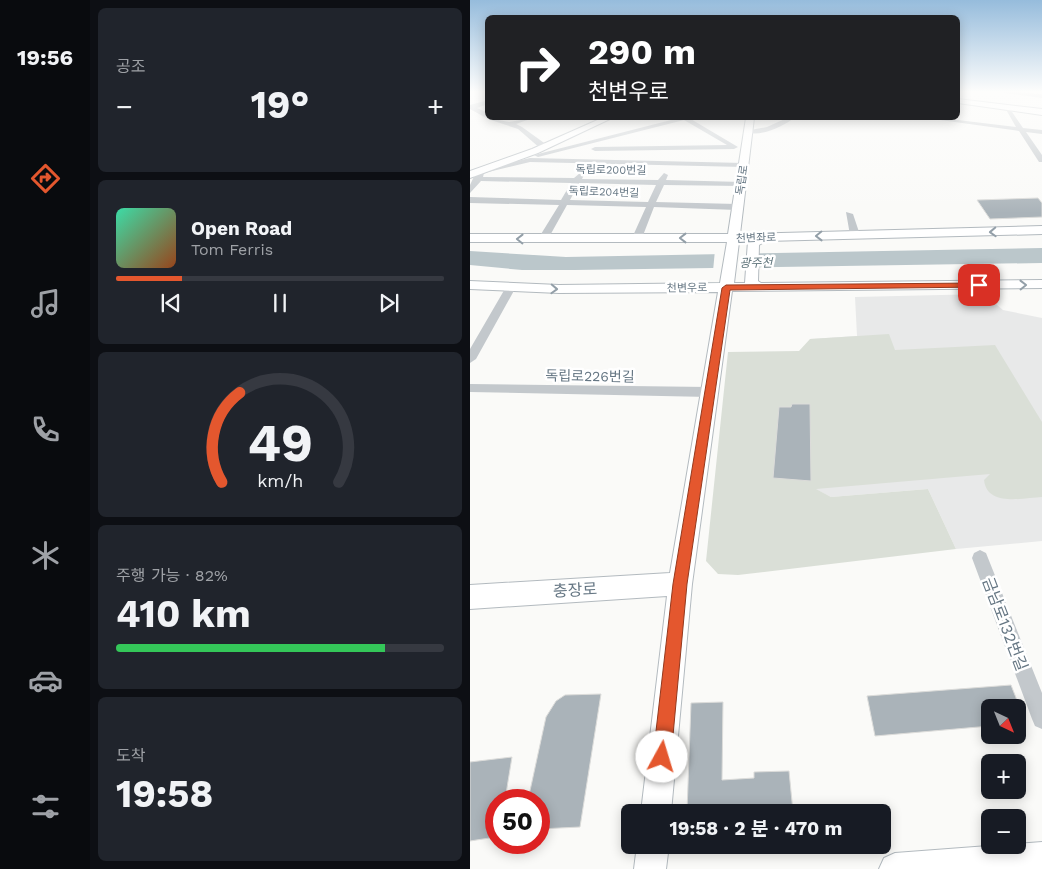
<!DOCTYPE html>
<html lang="ko">
<head>
<meta charset="utf-8">
<style>
	:root { --surface:#171b24; --page:#20242c; --text:#f1f3f6; --muted:#9ea1a6; --line:#363941; --accent:#e4572e }
	body { margin:0; font-family:"Work Sans","Noto Sans KR",sans-serif; background:var(--page); color:var(--text); height:100vh; display:flex; flex-direction:column; font-size:19px; white-space:nowrap }
	* { box-sizing:border-box; margin:0 }
	p { font-size:16px; color:var(--muted) }
	.icon { flex:none; width:28px; height:28px; fill:none; stroke:currentColor; stroke-width:2; stroke-linecap:round; stroke-linejoin:round }
	.map { position:relative; flex:1; overflow:hidden }
	.drawer { display:flex; flex-direction:column; gap:8px; padding:8px; background:#0d0f14; width:380px }
	.drawer>* { flex:none }
	.hud { position:absolute; left:15px; top:15px; width:475px; height:105px; border-radius:8px; box-shadow:0 2px 12px #0003; background:#202124; color:#fff; overflow:hidden }
	.needle { width:32px; rotate:137deg }
	.fabs { position:absolute; left:511px; top:699px; display:grid; gap:10px }
	.fabs a { display:grid; place-items:center; width:45px; height:45px; border-radius:8px; background:var(--surface); box-shadow:0 2px 12px #0003; font-size:25px }
	.speed { position:absolute; left:15px; top:789px; display:flex; gap:10px; font-size:25px; font-weight:700; text-align:center }
	.speed>* { display:grid; place-content:center; width:65px; height:65px; border-radius:50%; background:var(--surface); box-shadow:0 2px 12px #0003; line-height:1 }
	.speed .limit { border:8px solid #d22; background:#fff; color:#111 }
	.pin { position:absolute; display:grid; place-items:center; width:42px; height:42px; color:#fff; margin:-21px; border-radius:10px; box-shadow:0 2px 8px #0006 }
	.me { position:absolute; width:55px; margin:-28px; rotate:6deg; stroke-linejoin:round; filter:drop-shadow(0 0 4px #0008) }
	.turn { display:flex; align-items:center; gap:18px; height:105px; padding:0 20px; font-size:22px }
	.turn .icon { width:65px; height:65px; stroke-width:2.5 }
	.turn b { display:block; font-size:35px; line-height:42px }
	.big { font-size:38px; font-weight:700; line-height:1.1 }
	.drawer .tile { flex:1; display:flex; flex-direction:column; justify-content:center; gap:8px; min-width:0; padding:0 18px; border-radius:8px; background:var(--page) }
	.drawer .dial { align-items:center; gap:0 }
	.dial svg { height:130px; overflow:visible; fill:none; stroke:var(--line); stroke-width:7; stroke-linecap:round; text-anchor:middle }
	.dial text { fill:var(--text); stroke:none }
	.song { display:flex; align-items:center; gap:15px }
	.cover { width:60px; height:60px; border-radius:8px; background:linear-gradient(135deg,hsl(160 70% 55%),hsl(20 70% 35%)) }
	.played { height:5px; border-radius:2px; background:linear-gradient(90deg,var(--accent) 20%,var(--line) 20%) }
	.keys { display:flex; justify-content:space-around; direction:ltr }
	.heat { display:flex; justify-content:space-between; align-items:center; font-size:28px; direction:ltr }
	.charge { height:8px; border-radius:4px; background:linear-gradient(90deg,#34c759 82%,var(--line) 0) }
	.trip { position:absolute; left:151px; top:804px; width:270px; height:50px; border-radius:8px; background:var(--surface); box-shadow:0 2px 12px #0003; font-weight:700; line-height:50px; text-align:center }
	main { display:flex; flex:1; min-height:0 }
	.tabs { display:flex; flex-direction:column; width:90px; justify-content:space-around; align-items:center; background:#090b0e; color:var(--muted) }
	.tabs .icon { width:35px; height:35px }
	.tabs .on { color:var(--accent) }
	.tabs b { font-size:22px; color:var(--text) }
	.map>svg:first-child { display:block }
	.built { fill:#e8e9e9 }
	.green { fill:#dadfd7 }
	.water { fill:#bbc7cb }
	.pier { fill:#fafaf8 }
	.building { fill:#aab3b9; stroke:#dcdcda }
	.lines { fill:none; stroke-linecap:round; stroke-linejoin:round }
	.secondary-casing { stroke:#b3babf; stroke-width:2 }
	.street { fill:#c3c8cc; fill-rule:evenodd }
	.secondary { fill:#fff; fill-rule:evenodd }
	.oneway { stroke:#939fa8 }
	.route { fill:#e4572e; stroke:#94391e }
	.labels { text-anchor:middle; dominant-baseline:central; stroke-width:5; stroke-linejoin:round; paint-order:stroke }
	.far-street-label { font-size:11px; fill:#657683; stroke:#fff }
	.far-water-label { font-size:12px; font-style:italic; fill:#60757c; stroke:#fff }
	.street-label { font-size:14px; fill:#657683; stroke:#fff }
	.near-street-label { font-size:16px; fill:#657683; stroke:#fff }
</style>
</head>
<body>
<main>
<nav class="tabs">
<b>19:56</b>
<svg class="icon on" aria-label="directions" viewBox="0 0 24 24"><path d="M12 3l9 9-9 9-9-9zM9 14v-3h6M13 9l2 2-2 2"/></svg>
<svg class="icon" aria-label="music" viewBox="0 0 24 24"><path d="M9 18V5l10-2v13"/><circle cx="6" cy="18" r="3"/><circle cx="16" cy="16" r="3"/></svg>
<svg class="icon" aria-label="phone" viewBox="0 0 24 24"><path d="M5 4h4l2 5-3 2q2 4 5 5l2-3 5 2v4C11 20 4 13 5 4z"/></svg>
<svg class="icon" aria-label="climate" viewBox="0 0 24 24"><path d="M12 3v18M4 7l16 10M4 17L20 7"/></svg>
<svg class="icon" aria-label="car" viewBox="0 0 24 24"><path d="M5 17H2v-5l4-1 3-4h7l3 4 3 1v5h-3M9 17h6M6 11h13"/><circle cx="7" cy="17" r="2"/><circle cx="17" cy="17" r="2"/></svg>
<svg class="icon" aria-label="filters" viewBox="0 0 24 24"><path d="M4 7h16M4 17h16"/><circle cx="9" cy="7" r="2"/><circle cx="15" cy="17" r="2"/></svg>
</nav>
<section class="drawer">
<div class="tile"><p>공조</p>
<div class="heat"><a>−</a><b class="big">19°</b><a>+</a></div>
</div>
<div class="tile">
<div class="song"><i class="cover"></i><div><b>Open Road</b><p>Tom Ferris</p></div></div>
<div class="played"></div>
<div class="keys"><svg class="icon" aria-label="previous" viewBox="0 0 24 24"><path d="M18 5L8 12l10 7zM5 5v14"/></svg><svg class="icon" aria-label="pause" viewBox="0 0 24 24"><path d="M8 5v14M16 5v14"/></svg><svg class="icon" aria-label="next" viewBox="0 0 24 24"><path d="M6 5l10 7-10 7zM19 5v14"/></svg></div>
</div>
<div class="tile dial"><svg viewBox="0 0 100 80">
<path d="M14 69A42 42 0 1 1 86 69"/>
<path d="M14 69A42 42 0 0 1 25 14" stroke="#e4572e"/>
<text x="50" y="56" font-size="32" font-weight="700">49</text>
<text x="50" y="72" font-size="11">km/h</text>
</svg></div>
<div class="tile"><p>주행 가능 · 82%</p><b class="big">410 km</b><div class="charge"></div></div>
<div class="tile"><p>도착</p><b class="big">19:58</b></div>
</section>
<div class="map">
<svg width="572" height="869" viewBox="0 0 572 869">
	<rect width="100%" height="100%" fill="#fafaf8"/>
	<!-- built -->
	<path class="built" d="M514 294 533 310 572 318V541L486 549 458 489 361 497 345 489 340 339 387 336 385 297Z"/>
	<!-- green -->
	<path class="green" d="M419 334 425 350 525 345 572 422V497C553 498 517 507 514 480L520 474 346 489 361 497 458 489 486 549 268 575 248 574 236 561 258 352 329 351 340 339Z"/>
	<!-- water -->
	<path class="water" d="M572 248V263L105 270H52L0 265V251L96 257Z"/>
	<!-- pier -->
	<path class="pier" d="M245 250H284V270L243 271Z"/>
	<!-- building -->
	<path class="building" d="M568 198 572 203V217L520 219 507 200Z
		M322 404H340L341 481 303 478 309 407H321Z
		M541 685 550 708H520V726L405 736 397 696Z
		M131 694 110 827 69 829V800H58L76 717 86 701 95 695Z
		M253 702 252 780 284 778V772L319 771 323 812H217L221 703Z
		M42 757 35 800H26V837L0 841V762Z"/>
	<g class="lines">
		<defs>
			<path id="secondary" d="M488 99 572 109V115L488 103Z
				M132 118H142L68 153 0 178V171L62 149Z
				M276 118H284L270 234 572 226V234L296 241 289 245 288 281 291 283 572 280V288L262 291 222 584 201 812H171L197 596 0 609V585L200 573 248 292 89 293 0 289V281L89 285 250 283 257 242H0V234H258ZM278 241 275 283H264L269 242Z
				M572 842V869H409L414 858 425 853Z
				M167 845H199L196 869H164Z"/>
		</defs>
		<!-- secondary casing -->
		<use href="#secondary" class="secondary-casing"/>
		<!-- street -->
		<path class="street" d="M532 91 572 94V98L535 93Z
			M18 100V104L7 108 18 113V118L39 122 63 118 46 124 52 127 77 145V149H71L48 129 18 119 0 109V105Z
			M534 106H538L553 128 572 130V134L556 132 572 155V162H569L549 131 456 118H471L546 127Z
			M209 118H219L268 147 264 149 125 151 121 149 125 147 257 145 214 120 68 157 64 155Z
			M317 118H324C314 126 287 139 275 131L297 127Z
			M60 158 274 163 278 165 274 167 60 162 14 173 13 177 104 178 110 173 114 175 112 179 188 180 194 173 198 175 196 180 272 182 276 184 272 186 194 185 186 202 267 204 271 207 267 210 184 207 172 238 167 241 162 238 176 207 97 205 78 239 73 242 68 239 89 205 0 203V197L91 200 101 183 11 181 0 193V185L7 170ZM109 183 186 185 178 202 100 200Z
			M376 212 383 214 390 235 388 237 380 235Z
			M41 284 46 287 6 359 0 363V349L36 287Z
			M0 384 239 387 245 392 239 397 0 392Z
			M510 550 516 553 572 693V729L565 726 562 719 502 558 504 553Z"/>
		<!-- secondary -->
		<use href="#secondary" class="secondary"/>
	</g>
	<!-- one-way arrows -->
	<defs><path id="oneway-chevron" d="M-2-3.5L2.5 0L-2 3.5" fill="none" stroke-width="1.6" stroke-linecap="round" stroke-linejoin="round" transform="scale(1.25)"/></defs>
	<g class="oneway">
		<use href="#oneway-chevron" transform="translate(523 232) rotate(178)"/>
		<use href="#oneway-chevron" transform="translate(349 236) rotate(179)"/>
		<use href="#oneway-chevron" transform="translate(213 238) rotate(-180)"/>
		<use href="#oneway-chevron" transform="translate(50 239) rotate(-179)"/>
		<use href="#oneway-chevron" transform="translate(553 285) rotate(-1)"/>
		<use href="#oneway-chevron" transform="translate(84 289) rotate(2)"/>
	</g>
	<!-- sky -->
	<linearGradient id="sky" x2="0" y2="1"><stop stop-color="#96bcdc"/><stop offset="0.43" stop-color="#fdfdfc"/><stop offset="1" stop-color="#fdfdfc" stop-opacity="0"/></linearGradient>
	<rect width="572" height="213" fill="url(#sky)"/>
	<!-- route -->
	<path class="route" d="M509 283 512 284V287L260 290 217 584 201 757 198 764 192 766 186 764 183 757 203 584 252 288 256 285Z"/>
	<g class="labels">
		<!-- far-street labels -->
		<g class="far-street-label">
			<text transform="translate(141 170) rotate(1)">독립로200번길</text>
			<text transform="translate(272 180) rotate(-82)">독립로</text>
			<text transform="translate(134 192) rotate(2)">독립로204번길</text>
			<text transform="translate(286 238) rotate(-2)">천변좌로</text>
			<text transform="translate(217 288) rotate(-1)">천변우로</text>
		</g>
		<!-- far-water labels -->
		<g class="far-water-label">
			<text transform="translate(286 263) rotate(-1)">광주천</text>
		</g>
		<!-- street labels -->
		<g class="street-label">
			<text transform="translate(120 376) rotate(1)">독립로226번길</text>
		</g>
		<!-- near-street labels -->
		<g class="near-street-label">
			<text transform="translate(105 590) rotate(-3)">충장로</text>
			<text transform="translate(535 624) rotate(69)">금남로132번길</text>
		</g>
	</g>
</svg>
<div class="fabs">
<a><svg class="needle" viewBox="-14 -14 28 28"><path d="M0-13l5 13h-10z" fill="#e53935"/><path d="M0 13l5-13h-10z" fill="#9ea1a6"/></svg></a>
<a>+</a>
<a>−</a>
</div>
<div class="speed"><div class="limit">50</div></div>
<div class="pin" style="left:509px;top:285px;background:#d93025"><svg class="icon" aria-label="arrive" viewBox="0 0 24 24"><path d="M6 21V4h12l-3 4 3 4H6"/></svg></div>
<svg class="me" style="left:192px;top:757px" viewBox="-20 -20 40 40"><circle r="19" fill="#fff"/><path d="M0-13L10 11 0 6-10 11z" fill="#e4572e"/></svg>
<div class="trip">19:58 · 2 분 · 470 m</div>
<div class="hud">
<div class="turn"><svg class="icon" aria-label="right" viewBox="0 0 24 24"><path d="M7 20v-9h11M14 6l5 5-5 5"/></svg><div><b>290 m</b>천변우로</div></div>
</div>
</div>
</main>
</body>
</html>
